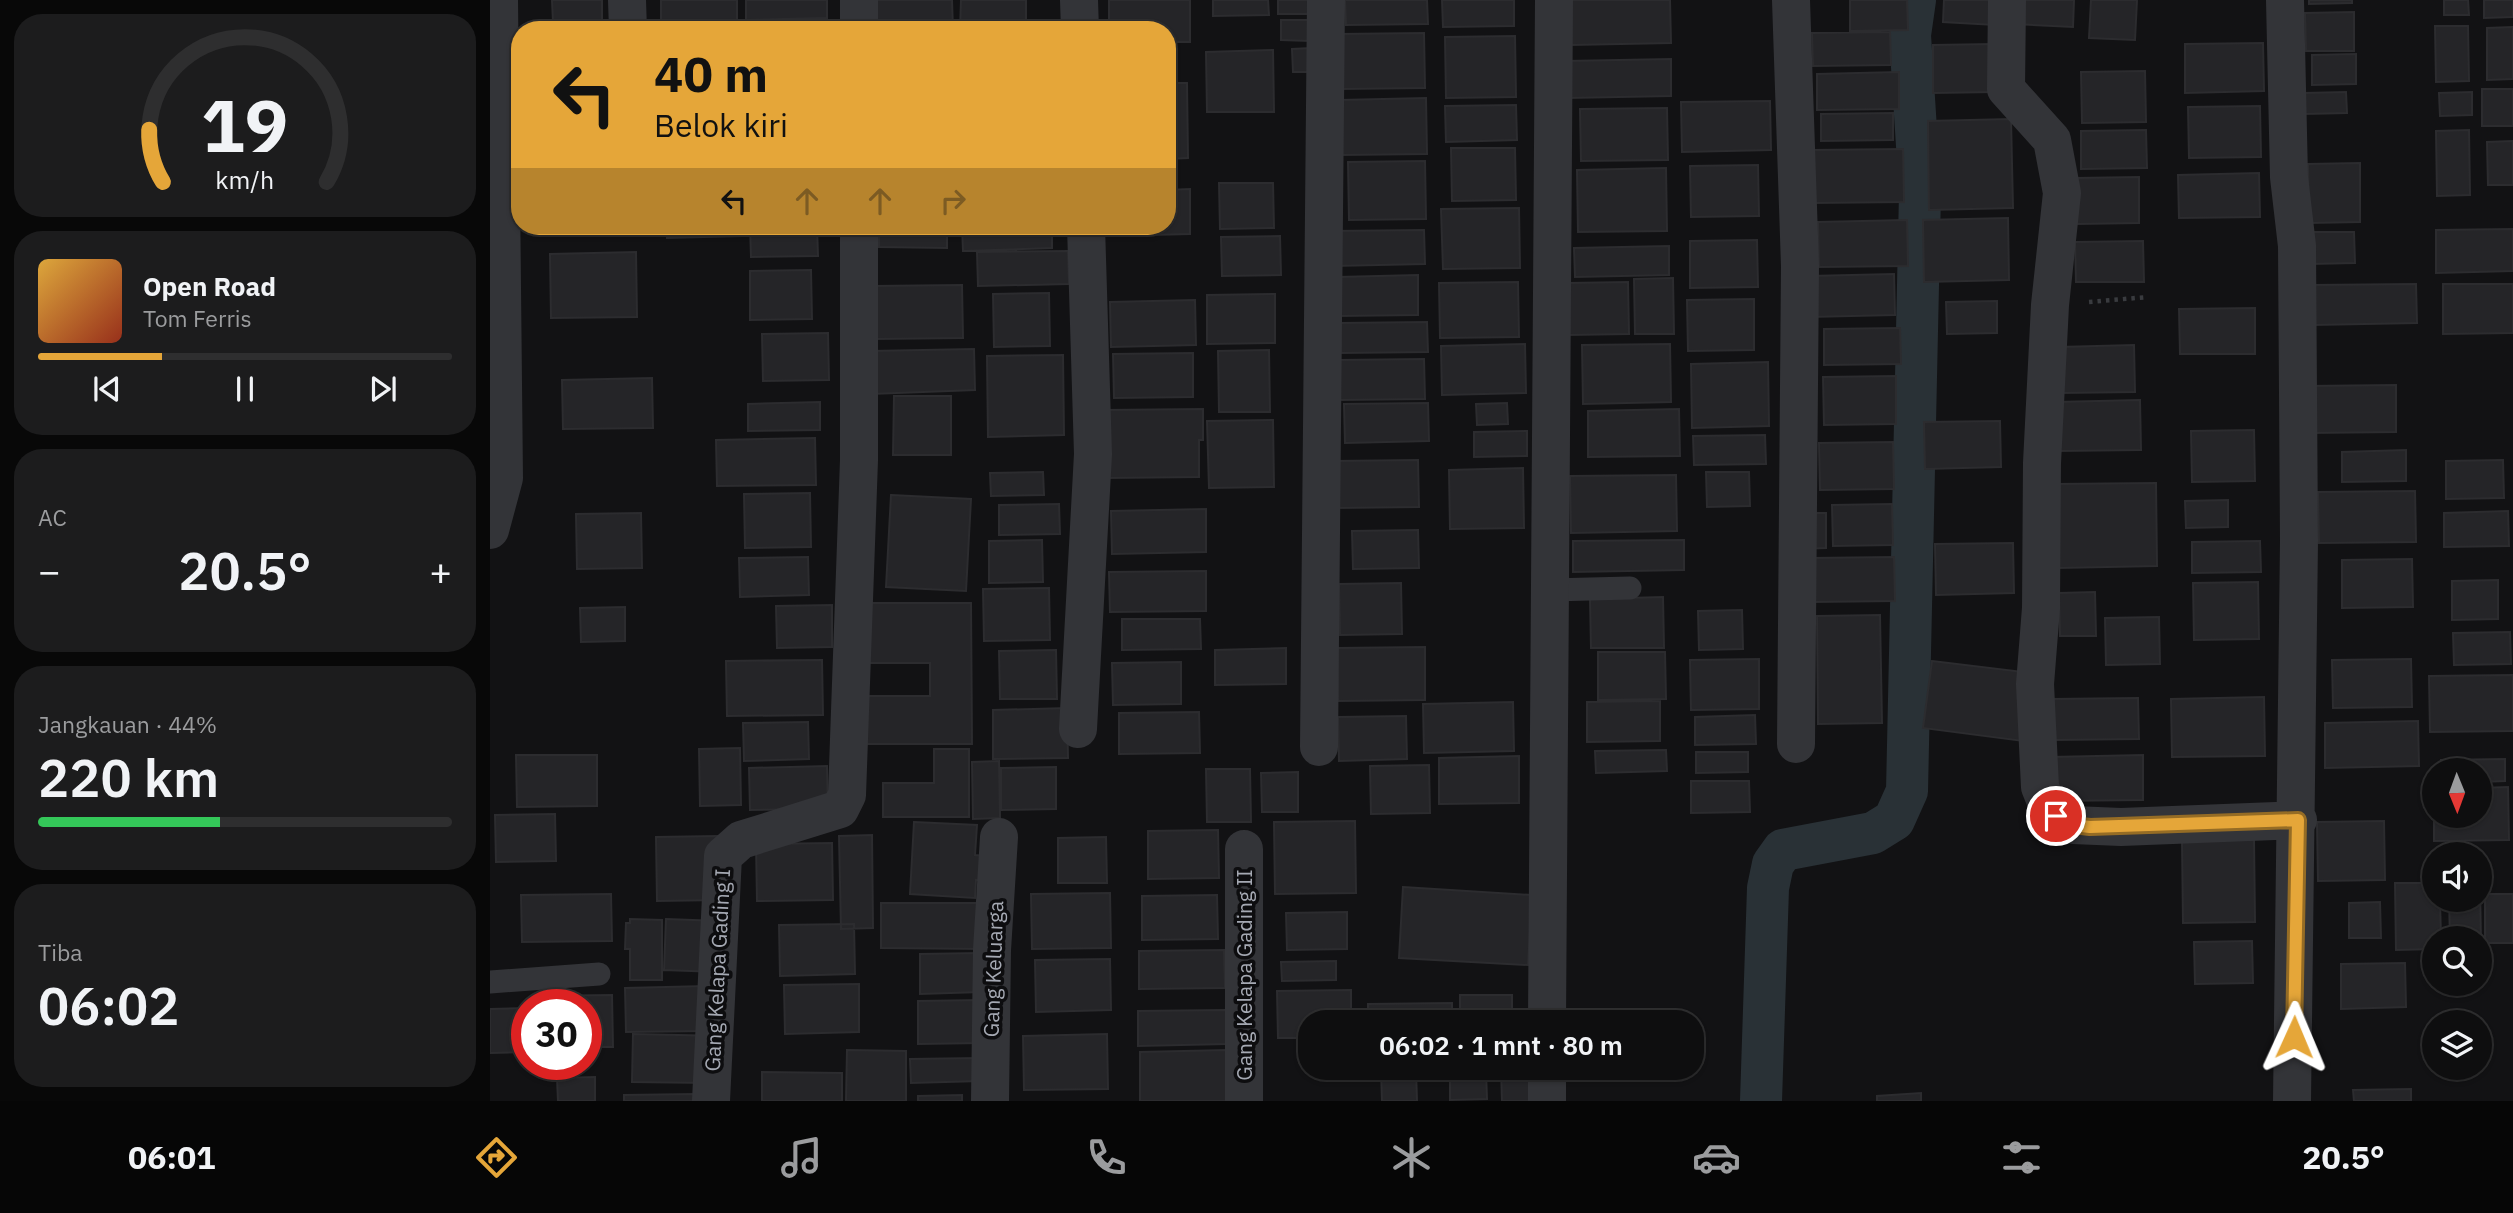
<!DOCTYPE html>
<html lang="id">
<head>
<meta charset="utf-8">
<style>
	:root { --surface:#0e0e0f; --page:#1c1c1d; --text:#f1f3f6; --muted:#9b9c9e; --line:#2e2e2f; --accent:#e5a639 }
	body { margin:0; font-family:"IBM Plex Sans",sans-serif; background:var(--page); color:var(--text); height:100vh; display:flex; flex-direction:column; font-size:26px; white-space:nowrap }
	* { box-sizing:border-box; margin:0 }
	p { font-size:23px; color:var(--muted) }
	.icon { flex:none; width:38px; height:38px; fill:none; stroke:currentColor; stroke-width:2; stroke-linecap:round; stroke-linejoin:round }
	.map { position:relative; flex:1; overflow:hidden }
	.panel { display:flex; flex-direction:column; gap:14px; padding:14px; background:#080808; width:490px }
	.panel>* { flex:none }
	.top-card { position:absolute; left:21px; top:21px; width:665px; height:214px; border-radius:28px; box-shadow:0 2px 5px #0004,0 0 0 2px var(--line); background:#e5a639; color:#111; overflow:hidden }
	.needle { width:46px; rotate:179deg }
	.controls { position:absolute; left:1932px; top:758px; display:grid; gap:14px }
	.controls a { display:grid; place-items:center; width:70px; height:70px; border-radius:50%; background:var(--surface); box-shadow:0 2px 5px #0004,0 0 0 2px var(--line); font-size:35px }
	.speed { position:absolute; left:21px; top:989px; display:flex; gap:14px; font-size:35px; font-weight:700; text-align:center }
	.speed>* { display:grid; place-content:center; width:91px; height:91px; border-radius:50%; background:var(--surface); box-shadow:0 2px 5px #0004,0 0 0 2px var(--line); line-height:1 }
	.speed .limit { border:10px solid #d22; background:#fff; color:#111 }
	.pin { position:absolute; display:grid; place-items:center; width:60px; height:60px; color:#fff; margin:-30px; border:4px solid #fff; border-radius:50%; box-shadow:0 2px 7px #0007 }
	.me { position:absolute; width:77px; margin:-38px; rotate:1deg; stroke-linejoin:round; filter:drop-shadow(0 0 5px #0008) }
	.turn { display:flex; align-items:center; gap:24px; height:147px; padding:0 28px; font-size:32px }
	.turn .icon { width:91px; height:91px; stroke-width:2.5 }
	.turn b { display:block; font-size:49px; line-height:60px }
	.lanes { display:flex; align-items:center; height:66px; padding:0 28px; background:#0003; justify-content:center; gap:35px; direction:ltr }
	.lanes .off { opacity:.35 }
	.big { font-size:52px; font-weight:600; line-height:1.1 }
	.panel .card { flex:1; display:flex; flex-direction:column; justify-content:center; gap:10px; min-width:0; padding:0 24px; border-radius:28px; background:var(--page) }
	.panel .dial { align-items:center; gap:0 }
	.dial svg { height:182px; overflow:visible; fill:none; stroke:var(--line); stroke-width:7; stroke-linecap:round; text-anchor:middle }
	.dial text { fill:var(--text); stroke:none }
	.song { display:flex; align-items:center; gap:21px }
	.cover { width:84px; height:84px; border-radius:10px; background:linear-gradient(135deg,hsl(40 70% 55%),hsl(10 70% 35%)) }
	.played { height:7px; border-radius:4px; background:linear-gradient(90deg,var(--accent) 30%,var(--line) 30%) }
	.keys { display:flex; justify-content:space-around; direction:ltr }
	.heat { display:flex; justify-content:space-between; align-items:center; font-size:38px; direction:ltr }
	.charge { height:10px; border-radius:5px; background:linear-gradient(90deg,#34c759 44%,var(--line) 0) }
	.trip { position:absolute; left:808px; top:1010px; width:406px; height:70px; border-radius:28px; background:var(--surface); box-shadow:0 2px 5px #0004,0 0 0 2px var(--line); font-weight:600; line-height:70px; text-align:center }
	.dock { display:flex; height:112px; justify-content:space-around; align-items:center; background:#060606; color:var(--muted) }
	.dock .icon { width:49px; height:49px }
	.dock .current { color:var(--accent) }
	.dock b { font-size:32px; color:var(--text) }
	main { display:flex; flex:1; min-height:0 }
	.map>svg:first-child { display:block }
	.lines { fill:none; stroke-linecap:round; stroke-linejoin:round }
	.canal { stroke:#293136; stroke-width:42 }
	.building { fill:#252528; stroke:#2c2c2f; stroke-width:2 }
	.path { stroke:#393b3f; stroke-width:4.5; stroke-dasharray:3.5 5; stroke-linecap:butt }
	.service { stroke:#333438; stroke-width:23 }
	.minor { stroke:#333438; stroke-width:38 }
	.route-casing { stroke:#956c25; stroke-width:18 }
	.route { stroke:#e5a639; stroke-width:12 }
	.labels { text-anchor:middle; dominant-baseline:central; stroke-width:7; stroke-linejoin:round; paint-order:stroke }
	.street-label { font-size:21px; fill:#a5a9b3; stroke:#0d0d0f }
</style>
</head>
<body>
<main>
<section class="panel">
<div class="card dial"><svg viewBox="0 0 100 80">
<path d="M14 69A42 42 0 1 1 86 69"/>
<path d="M14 69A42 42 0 0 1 8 46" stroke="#e5a639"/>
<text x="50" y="56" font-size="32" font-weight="700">19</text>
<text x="50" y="72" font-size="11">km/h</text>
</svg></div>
<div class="card">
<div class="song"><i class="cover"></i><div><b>Open Road</b><p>Tom Ferris</p></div></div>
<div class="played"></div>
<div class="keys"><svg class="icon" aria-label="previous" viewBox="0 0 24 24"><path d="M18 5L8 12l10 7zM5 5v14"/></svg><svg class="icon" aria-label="pause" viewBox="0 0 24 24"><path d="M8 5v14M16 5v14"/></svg><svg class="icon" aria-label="next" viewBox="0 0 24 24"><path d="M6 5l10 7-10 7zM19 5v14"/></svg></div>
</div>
<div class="card"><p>AC</p>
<div class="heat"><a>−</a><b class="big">20.5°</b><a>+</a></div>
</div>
<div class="card"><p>Jangkauan · 44%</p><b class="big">220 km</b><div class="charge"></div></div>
<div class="card"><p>Tiba</p><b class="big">06:02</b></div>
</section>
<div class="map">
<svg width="2023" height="1101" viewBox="0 0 2023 1101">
	<rect width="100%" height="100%" fill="#121214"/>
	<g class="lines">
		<!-- canal -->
		<path class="canal" d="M1271 1101 1278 888 1283 864 1293 850 1383 833 1404 820 1417 791 1430 193 1420 35 1425 0"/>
	</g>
	<!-- building -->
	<path class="building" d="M62 0H112V22H63Z
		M171 0H247V26H171Z
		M256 0H337V18L256 20Z
		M381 0H462L463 30H418L417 22H381Z
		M471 0H536V21H570V30H470Z
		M619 0H700V42H677V30H619Z
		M723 0H778L779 15 723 16Z
		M788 0H818V14H788Z
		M855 0H937L938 24 856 25Z
		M952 0H1024V26L953 27Z
		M1080 0H1180L1181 43 1081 45Z
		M1360 0H1417L1418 30 1360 31Z
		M1454 0H1506L1505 25 1453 22Z
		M1526 0H1584L1583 27 1525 24Z
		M1601 0H1647L1645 40 1599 38Z
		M1819 0H1862V3L1819 4Z
		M1954 0H1978L1979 15H1954Z
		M1994 0H2023V17L1994 18Z
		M1864 12V51H1816L1815 13Z
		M791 20H819L820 41 791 40Z
		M1945 26H1978L1979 81 1946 82Z
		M2023 27V79L1997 80V28Z
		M1400 32 1401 65 1323 66 1322 33Z
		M934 33 935 88 850 89 849 34Z
		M1025 36 1026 97 956 98 955 37Z
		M1773 43 1774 91 1695 93V44Z
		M1503 44 1504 92 1443 93V45Z
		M821 48V72H803L802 49Z
		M783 50 784 112H717L716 52Z
		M1866 54V84L1822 85V55Z
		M1181 59V96L1077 98 1076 61Z
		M1655 71 1656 122 1592 123 1591 72Z
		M1409 72V109L1327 110V74Z
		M677 83H697L698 158 677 159Z
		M1992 89H2023V126H1992Z
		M1856 92 1857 113 1814 114V93Z
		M1982 92V115L1950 116 1949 93Z
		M936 98 937 154 851 155 850 100Z
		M1280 101 1281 150 1192 152 1191 102Z
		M1026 105 1027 140 956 142 955 106Z
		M1770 106 1771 157 1699 158 1698 107Z
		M1177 108 1178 160 1091 161 1090 109Z
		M1403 113V140L1331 141V114Z
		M1521 119 1523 208 1439 210 1438 121Z
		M1656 130 1657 168 1591 169V131Z
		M1979 130 1980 195 1947 196 1946 131Z
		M2023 141V185H1998L1997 142Z
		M961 148H1025L1026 200 962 201Z
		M1413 149 1414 202 1322 203V150Z
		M935 161 936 219 859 220 858 162Z
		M1870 163V222L1819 223 1818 164Z
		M1268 165 1269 216 1201 217 1200 166Z
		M1176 168 1177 231 1088 232 1087 170Z
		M1769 173 1770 217 1689 218 1688 175Z
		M1649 177V223L1587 224 1586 178Z
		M729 183H783L784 228 730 229Z
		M700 189V234L616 236V226H677V190Z
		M1029 208 1030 268 953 269 951 209Z
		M1518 218 1519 280 1434 282 1433 220Z
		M1417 220 1418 266 1329 267 1328 222Z
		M177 226H253V236L177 238Z
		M260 226H327L328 256 261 257Z
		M375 226H457V248L389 247V236L375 237Z
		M472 226H567V233L562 234V248L473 251Z
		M2023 229V271L1946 273V230Z
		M934 230 935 264 843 266 842 231Z
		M1820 232H1864L1865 263 1820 264Z
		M790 236 791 275 732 276 731 237Z
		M1267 240 1268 287 1200 288V241Z
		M1653 241 1654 282H1586L1585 242Z
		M1179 246V275L1085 277 1084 248Z
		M578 251 579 284 488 286 487 252Z
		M146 252 147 317 61 318 60 254Z
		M321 270 322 319 260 320V271Z
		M1404 274 1405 315 1319 317V276Z
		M928 275V315L848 316V277Z
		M1183 278 1184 334H1145L1144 279Z
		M1028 282 1029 337 950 338 949 283Z
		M1138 282 1139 334 1078 335V283Z
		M1926 284 1927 323 1823 325 1822 285Z
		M1953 284H2023V333L1953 334Z
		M472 285 473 338 384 339 383 286Z
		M559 293 560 346 504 347 503 294Z
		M785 294V343L717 344V295Z
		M1264 299V350L1198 351 1197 300Z
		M705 300 706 345 621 347 620 302Z
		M1507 301V333L1457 334 1456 302Z
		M1765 308V354H1690L1689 309Z
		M937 322 938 352 851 353 850 323Z
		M1410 328 1411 364 1334 365V329Z
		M338 333 339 380 273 381 272 334Z
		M1035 344 1036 393 952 395 951 346Z
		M1180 344 1181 402 1093 404 1092 345Z
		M1644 345 1645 392 1570 393 1569 347Z
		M484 349 485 390 381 394V351Z
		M779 350 780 412H729L728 351Z
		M703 353V397L624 398 623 354Z
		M573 355 574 435 498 437 497 356Z
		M934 359 935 399 848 400V360Z
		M1278 362 1279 426 1202 428 1201 364Z
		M1406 376V424L1334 425 1333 377Z
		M162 378 163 428 73 429 72 380Z
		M1906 385V432L1818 433 1817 386Z
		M404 396H461V455H403Z
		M1650 400 1651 450 1567 451 1566 402Z
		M330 402V430L258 431V404Z
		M938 403 939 441 855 443 854 404Z
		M1017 403 1018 424 987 425 986 404Z
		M713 409V440H709V477L616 478 615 410Z
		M1189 409 1190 456 1098 457V411Z
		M783 420 784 487 719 488 717 421Z
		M1510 421 1511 467 1435 469 1434 422Z
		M1764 430 1765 481 1702 482 1701 431Z
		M1037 431V456L984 457V432Z
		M1275 435 1276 464 1204 465 1203 436Z
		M325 438 326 485 227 486 226 440Z
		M1403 442 1404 489 1330 490 1329 443Z
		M1916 450V481L1852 482V452Z
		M928 460 929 507 845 508 844 461Z
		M2013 460 2014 498 1956 499V461Z
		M1033 468 1034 528 960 529 959 470Z
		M553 472 554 495 501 496 500 473Z
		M1216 472H1259L1260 506 1217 507Z
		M1186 475 1187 531 1081 533 1080 476Z
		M1666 483 1667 566 1568 568 1566 484Z
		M1925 491 1926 542 1829 543 1828 492Z
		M320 493 321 547 255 548 254 494Z
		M401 495 481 499 476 591 396 587Z
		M1738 500V527L1696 528 1695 501Z
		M569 504 570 534 509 535V505Z
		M1402 504 1403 545 1343 546 1342 505Z
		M716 509V552L622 554 621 511Z
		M2018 511 2019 546 1954 547V513Z
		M151 513 152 568 87 569 86 514Z
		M1307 513H1336V548L1307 549Z
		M928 530 929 568 863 569 862 531Z
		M552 540 553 582 499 583V541Z
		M1194 540V570L1083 572V541Z
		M1770 541 1771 572 1702 573V542Z
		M1523 543 1524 593 1446 595 1445 544Z
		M318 557 319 595 250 597 249 558Z
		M1404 557 1405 601 1322 602 1321 558Z
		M1922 559 1923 607 1852 608V560Z
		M716 571V611L620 612 619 572Z
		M2008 580V619L1962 620V581Z
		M1768 582 1769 639 1704 640 1703 583Z
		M911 583 912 634 850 635 849 584Z
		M559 588 560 640 494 641 493 589Z
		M1605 592 1606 636H1570L1569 593Z
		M1173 597 1174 648H1101L1100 599Z
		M378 603H481L482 744H376V696H440V663H378Z
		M342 605V647L287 648 286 606Z
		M135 607V641L91 642 90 608Z
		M1252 610 1253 649 1209 650 1208 611Z
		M1390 615 1392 723 1328 724 1327 616Z
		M1669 617 1670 664 1616 665 1615 618Z
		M632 619H710L711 649 632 650Z
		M2020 632 2021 664 1964 665 1963 633Z
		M935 647V700L848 701 847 648Z
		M796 648V684L725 685V650Z
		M566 650 567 699H510L509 651Z
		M1108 652H1175L1176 699 1108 700Z
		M1269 659V709L1201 710 1200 660Z
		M1921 659 1922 707 1843 708 1842 660Z
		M332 660 333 715 237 716 236 661Z
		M1442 661 1542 673 1533 741 1433 728Z
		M691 662V704L623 705 622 663Z
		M2023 675V731L1940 732 1939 676Z
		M1774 697 1775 756 1682 757 1681 699Z
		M1648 698 1649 739 1562 740V699Z
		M1170 701V741L1097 742V702Z
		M1023 702 1024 751 934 753 933 704Z
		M577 708 578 758 503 759V710Z
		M709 712 710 753 629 754V713Z
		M1265 715 1266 744 1205 745V717Z
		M916 716 917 759 849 761 848 717Z
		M1928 721 1929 766 1835 768V723Z
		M318 722 319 759 254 761 253 723Z
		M250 748 251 805 210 806 209 749Z
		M444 749H479V817H393V783H444Z
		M1176 750 1177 771 1106 773 1105 751Z
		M1206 752H1258V772L1206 773Z
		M26 755H107V806L27 807Z
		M1653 755V800L1561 801V757Z
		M1029 756V803L949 804V758Z
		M2015 759V781L1990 782V770H1951V760Z
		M509 761 510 818 483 819 482 762Z
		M939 765 940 813 881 814 880 766Z
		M337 766 338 809 260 810 259 768Z
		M566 767V809L511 810V768Z
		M716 769H760L761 822H717Z
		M808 772V812H772L771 773Z
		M1201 781H1259L1260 812 1201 813Z
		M2018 787 2019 840 1944 841V816H1990V788Z
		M65 814 66 861 6 862 5 815Z
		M865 821 866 893 785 894 784 822Z
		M1894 821 1895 880 1828 881 1827 822Z
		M424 822 487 825 485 855 494 856 493 881 486 880 485 898 420 894Z
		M728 830 729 878 658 879V831Z
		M382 835 383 928 351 929 349 836Z
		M227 836 229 900 167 901 166 837Z
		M616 837 617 883H568V838Z
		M1764 839 1765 922 1693 923 1692 840Z
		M342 843 343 900 267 901 266 844Z
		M1905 883H1944V900H1950L1951 938H1944V949L1906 950Z
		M1990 883 1991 944 1990 938H1960L1959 900H1990Z
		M913 887 1042 895 1038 965 909 958Z
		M620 893 621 948 542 949 541 894Z
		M121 894 122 941 32 942 31 895Z
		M1995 894H2023V943H1995Z
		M727 895 728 939 652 940V896Z
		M1890 902 1891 938H1859V903Z
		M391 903H498L497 949 391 948Z
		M857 912V949L797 950 796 913Z
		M140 919 172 920V980H140V949H135L136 923H140Z
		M176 919 229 921 228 972 174 970Z
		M364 924 365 974 290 976 289 925Z
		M1762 941 1763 983 1705 984 1704 942Z
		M734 950 735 988 649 989V951Z
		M490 953 491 992 430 994V954Z
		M620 959 621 1010 546 1012 545 960Z
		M846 961V980L792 981 791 962Z
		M1915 963 1916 1007 1851 1009V964Z
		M369 984V1032L295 1034 294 985Z
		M216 986V1031L136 1032 135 988Z
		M861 990V1022H821V1038H788L787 991Z
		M122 995 123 1047H96V1004H47V996Z
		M970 995H1022V1022H970Z
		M492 1000V1043L428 1044V1001Z
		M962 1003V1022H878V1004Z
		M37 1008V1052L0 1053V1009Z
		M736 1010V1044L648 1046V1011Z
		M143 1034 233 1036 220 1083 142 1082Z
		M617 1034 618 1089 534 1090 533 1036Z
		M357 1050 416 1051V1101H356Z
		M737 1050V1101H650V1052Z
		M489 1058 490 1081 421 1083 420 1059Z
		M1051 1068 1052 1101H1012L1011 1069Z
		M891 1070H926L927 1101H892Z
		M960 1071H996L997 1099 960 1100Z
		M272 1072 352 1073V1101H272Z
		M105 1077V1101H68L67 1078Z
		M1921 1089V1101H1864L1863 1090Z
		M1431 1093V1101H1387V1096Z
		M205 1094V1101H134V1095Z
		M472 1095V1101H428V1096Z"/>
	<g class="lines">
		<!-- path -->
		<path class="path" d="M1599 302 1658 297"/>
		<!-- service -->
		<path class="service" d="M1060 590 1140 588
			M0 982 109 974"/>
		<!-- minor -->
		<path class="minor" d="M137 0 138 30
			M589 0 590 30
			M1301 0 1310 266 1306 744
			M1517 0 1516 89 1562 140 1572 193 1560 305 1552 463 1551 608 1545 684 1550 787 1556 802 1566 816 1583 825 1631 827 1808 820
			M1795 0 1799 177 1807 246 1809 541 1802 1101
			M369 30V0
			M0 530 14 478 9 0
			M588 729 603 454 596 226
			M829 747 836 0
			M754 849V1101
			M1057 1022 1064 0
			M221 1101 233 856 251 840 350 809 357 795 369 460V226
			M500 1101 502 950 509 837
			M1057 1101V1068"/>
	</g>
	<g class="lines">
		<defs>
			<path id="route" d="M1566 816 1583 825 1600 827 1808 820 1804 1037"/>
		</defs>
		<!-- route casing -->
		<use href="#route" class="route-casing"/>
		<!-- route -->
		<use href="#route" class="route"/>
	</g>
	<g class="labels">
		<!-- street labels -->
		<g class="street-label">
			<text transform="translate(503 969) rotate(-88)">Gang Keluarga</text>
			<text transform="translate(227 970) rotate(-87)">Gang Kelapa Gading I</text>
			<text transform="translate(754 975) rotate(-90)">Gang Kelapa Gading II</text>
		</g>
	</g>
</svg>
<div class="controls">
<a><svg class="needle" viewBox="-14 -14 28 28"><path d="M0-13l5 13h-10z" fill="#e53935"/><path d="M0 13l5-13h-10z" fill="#9b9c9e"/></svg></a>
<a><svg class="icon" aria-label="sound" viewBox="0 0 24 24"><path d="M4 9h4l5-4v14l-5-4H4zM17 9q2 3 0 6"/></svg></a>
<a><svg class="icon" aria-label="search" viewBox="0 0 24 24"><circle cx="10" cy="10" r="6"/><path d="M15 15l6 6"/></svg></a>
<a><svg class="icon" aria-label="layers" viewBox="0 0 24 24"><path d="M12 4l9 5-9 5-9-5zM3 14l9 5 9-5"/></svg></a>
</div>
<div class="speed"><div class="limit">30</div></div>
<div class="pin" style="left:1566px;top:816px;background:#d93025"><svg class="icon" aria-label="arrive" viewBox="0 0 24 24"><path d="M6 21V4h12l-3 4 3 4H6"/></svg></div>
<svg class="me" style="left:1804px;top:1037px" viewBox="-20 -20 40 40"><path d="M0-17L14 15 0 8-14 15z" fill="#e5a639" stroke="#fff" stroke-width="4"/></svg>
<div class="trip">06:02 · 1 mnt · 80 m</div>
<div class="top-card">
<div class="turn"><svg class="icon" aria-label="left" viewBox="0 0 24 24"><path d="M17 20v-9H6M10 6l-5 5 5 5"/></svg><div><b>40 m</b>Belok kiri</div></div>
<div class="lanes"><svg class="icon" aria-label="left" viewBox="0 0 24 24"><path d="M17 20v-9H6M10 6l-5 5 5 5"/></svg><svg class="icon off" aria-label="ahead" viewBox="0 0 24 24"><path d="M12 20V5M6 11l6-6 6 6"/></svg><svg class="icon off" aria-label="ahead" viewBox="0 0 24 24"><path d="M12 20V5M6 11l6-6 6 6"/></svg><svg class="icon off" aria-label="right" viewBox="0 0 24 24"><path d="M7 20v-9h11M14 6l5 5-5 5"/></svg></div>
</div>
</div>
</main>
<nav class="dock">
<b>06:01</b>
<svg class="icon current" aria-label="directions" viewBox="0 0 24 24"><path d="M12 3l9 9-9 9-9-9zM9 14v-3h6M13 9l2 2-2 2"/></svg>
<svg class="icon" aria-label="music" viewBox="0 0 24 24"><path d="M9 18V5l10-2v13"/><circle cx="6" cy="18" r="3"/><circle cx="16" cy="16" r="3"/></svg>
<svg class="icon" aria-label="phone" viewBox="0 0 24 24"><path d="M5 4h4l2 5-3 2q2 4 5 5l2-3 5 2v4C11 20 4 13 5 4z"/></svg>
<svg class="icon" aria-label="climate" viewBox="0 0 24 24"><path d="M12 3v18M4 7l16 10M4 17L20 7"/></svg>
<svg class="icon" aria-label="car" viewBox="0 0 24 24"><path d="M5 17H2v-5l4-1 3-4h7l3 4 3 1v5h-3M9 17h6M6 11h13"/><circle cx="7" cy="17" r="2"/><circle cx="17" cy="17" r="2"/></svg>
<svg class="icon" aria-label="filters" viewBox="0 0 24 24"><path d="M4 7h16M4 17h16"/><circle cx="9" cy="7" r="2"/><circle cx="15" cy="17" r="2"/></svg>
<b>20.5°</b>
</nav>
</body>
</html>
